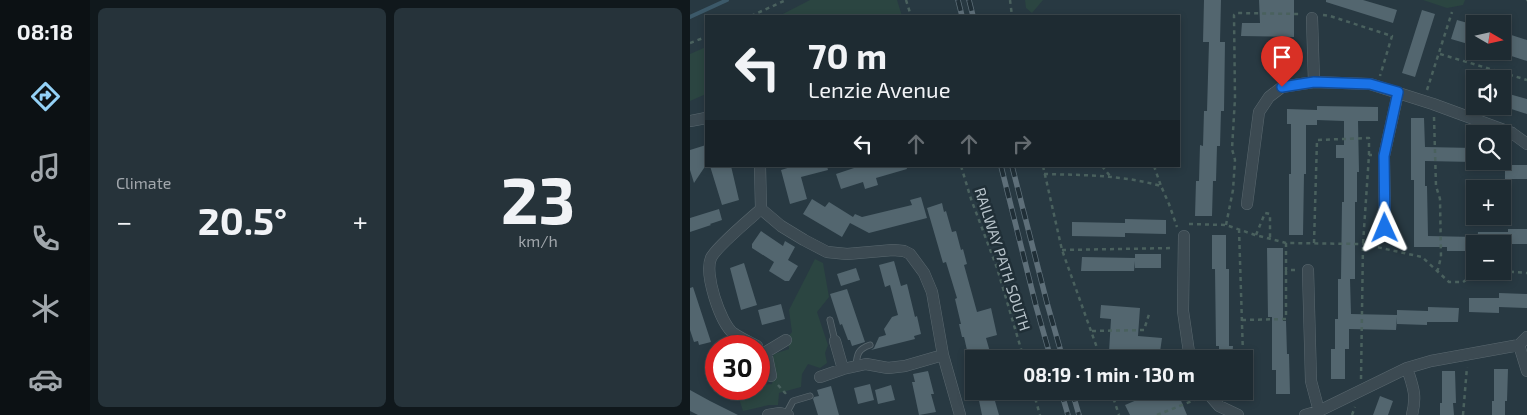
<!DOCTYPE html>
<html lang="en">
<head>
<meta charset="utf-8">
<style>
	:root { --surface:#1e2b32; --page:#26333a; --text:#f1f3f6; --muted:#a1a7ac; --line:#3c474d; --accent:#94d1f6 }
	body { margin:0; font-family:"Exo 2",sans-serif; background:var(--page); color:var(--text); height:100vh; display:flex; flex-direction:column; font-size:19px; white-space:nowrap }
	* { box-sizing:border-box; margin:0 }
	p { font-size:16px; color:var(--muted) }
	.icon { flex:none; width:28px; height:28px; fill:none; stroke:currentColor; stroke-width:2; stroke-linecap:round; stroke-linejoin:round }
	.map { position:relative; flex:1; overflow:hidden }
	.details { display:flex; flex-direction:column; gap:8px; padding:8px; background:#10181c; width:600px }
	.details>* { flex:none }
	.hud { position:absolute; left:15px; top:15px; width:475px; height:152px; border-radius:0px; box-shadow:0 2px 8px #0003,0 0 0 1px var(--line); background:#1e2b32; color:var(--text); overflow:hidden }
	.needle { width:32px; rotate:99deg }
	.fabs { position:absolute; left:776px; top:15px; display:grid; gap:10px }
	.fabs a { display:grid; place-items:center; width:45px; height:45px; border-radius:0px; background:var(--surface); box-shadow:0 2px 8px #0003,0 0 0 1px var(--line); font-size:25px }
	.speed { position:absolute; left:15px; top:335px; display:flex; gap:10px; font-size:25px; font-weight:700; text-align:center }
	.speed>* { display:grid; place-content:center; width:65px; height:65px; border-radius:50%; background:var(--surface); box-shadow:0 2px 8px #0003,0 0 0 1px var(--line); line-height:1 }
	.speed .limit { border:8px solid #d22; background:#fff; color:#111 }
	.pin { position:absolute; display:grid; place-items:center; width:42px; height:42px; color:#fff; margin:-51px -21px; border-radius:50% 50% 50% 0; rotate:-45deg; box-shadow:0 0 5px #0007 }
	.pin .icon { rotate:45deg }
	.me { position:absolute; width:55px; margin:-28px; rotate:359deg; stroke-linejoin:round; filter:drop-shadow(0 0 4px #0008) }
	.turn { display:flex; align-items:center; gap:18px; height:105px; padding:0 20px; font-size:22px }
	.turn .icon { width:65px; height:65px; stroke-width:2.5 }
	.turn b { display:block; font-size:35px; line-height:42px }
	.lanes { display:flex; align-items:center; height:48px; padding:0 20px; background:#0003; justify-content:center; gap:25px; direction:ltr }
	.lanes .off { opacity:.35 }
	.big { font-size:38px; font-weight:700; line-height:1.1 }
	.details .widget { flex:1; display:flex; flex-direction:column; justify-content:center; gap:8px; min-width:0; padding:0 18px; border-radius:8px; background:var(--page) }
	.details .dial { align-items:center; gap:0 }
	.dial b { font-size:65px; line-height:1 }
	.heat { display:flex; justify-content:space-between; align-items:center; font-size:28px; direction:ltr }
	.details .tiles { flex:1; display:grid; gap:8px; grid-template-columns:repeat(2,1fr) }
	.trip { position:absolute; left:275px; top:350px; width:288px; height:50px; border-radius:0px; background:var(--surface); box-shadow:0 2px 8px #0003,0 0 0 1px var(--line); font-weight:700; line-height:50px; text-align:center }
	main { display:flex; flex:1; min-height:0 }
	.dock { display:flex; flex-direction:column; width:90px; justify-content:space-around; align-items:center; background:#0c1114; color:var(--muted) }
	.dock .icon { width:35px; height:35px }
	.dock .current { color:var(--accent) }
	.dock b { font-size:22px; color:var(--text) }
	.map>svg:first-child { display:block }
	.green { fill:#2b4541 }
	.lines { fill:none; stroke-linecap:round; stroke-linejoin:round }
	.stream { stroke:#3c5969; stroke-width:4 }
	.building { fill:#53666f }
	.service-casing { stroke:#5a686f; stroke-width:7 }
	.minor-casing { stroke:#5a686f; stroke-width:12 }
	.path { stroke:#4a615e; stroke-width:2.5; stroke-dasharray:4 4; stroke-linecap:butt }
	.service { stroke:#3c4a52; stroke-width:5.5 }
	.minor { stroke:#3c4a52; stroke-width:11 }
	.rail-casing { stroke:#5e6f79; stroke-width:5.5 }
	.rail { stroke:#202f37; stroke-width:4; stroke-dasharray:11; stroke-linecap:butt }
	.route-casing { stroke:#114b97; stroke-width:12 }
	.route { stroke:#1a73e8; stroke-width:9 }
	.labels { text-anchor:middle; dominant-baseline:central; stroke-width:5; stroke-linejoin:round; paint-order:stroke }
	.street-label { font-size:15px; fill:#b9c5cc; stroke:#202f37 }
</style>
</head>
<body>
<main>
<nav class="dock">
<b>08:18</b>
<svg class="icon current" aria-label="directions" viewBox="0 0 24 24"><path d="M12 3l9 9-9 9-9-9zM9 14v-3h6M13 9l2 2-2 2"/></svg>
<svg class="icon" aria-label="music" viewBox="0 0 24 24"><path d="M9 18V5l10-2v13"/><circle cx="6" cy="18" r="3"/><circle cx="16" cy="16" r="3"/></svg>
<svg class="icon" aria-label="phone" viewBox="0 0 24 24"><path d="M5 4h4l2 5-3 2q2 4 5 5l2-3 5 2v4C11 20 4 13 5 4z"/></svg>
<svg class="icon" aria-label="climate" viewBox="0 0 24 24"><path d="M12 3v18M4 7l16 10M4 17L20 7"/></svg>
<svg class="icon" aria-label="car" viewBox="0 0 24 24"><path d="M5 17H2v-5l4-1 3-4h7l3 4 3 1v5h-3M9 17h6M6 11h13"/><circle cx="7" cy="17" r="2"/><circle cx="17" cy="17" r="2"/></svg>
</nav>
<section class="details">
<div class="tiles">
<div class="widget"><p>Climate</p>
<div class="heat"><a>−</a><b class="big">20.5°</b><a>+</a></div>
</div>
<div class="widget dial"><b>23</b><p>km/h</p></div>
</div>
</section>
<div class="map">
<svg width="837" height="415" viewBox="0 0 837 415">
	<rect width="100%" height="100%" fill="#283942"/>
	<!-- green -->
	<path class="green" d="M120 0H207L212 16H89Z
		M335 0H353L342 13 336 8Z
		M733 0H775L773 5 757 8Z
		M16 47V94L0 101V54Z
		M125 259 133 263 139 297 127 312 138 345 135 353 137 363 130 368 118 364 112 374 111 387 89 393 88 405H79L53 411 46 389H58L66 394 72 385 82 384C85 374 79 363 84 354L99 349 98 337 102 332 99 310Z"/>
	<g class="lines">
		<!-- stream -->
		<path class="stream" d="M0 17 37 0"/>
	</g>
	<!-- building -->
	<path class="building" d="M514 0H531L530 42H535L534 111H531L530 146H527L526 181H523L522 216H505L506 181H509L510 145 513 146 514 111H517L519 42H513Z
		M569 0H604V37L551 36 552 23H570Z
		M636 0H673L707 10 703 23 636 2Z
		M732 10 745 14 725 77 712 73Z
		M767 20 785 25V46L761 39Z
		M812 32 837 40V61L812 53Z
		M812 92 837 99V114L815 107 816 106 812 105Z
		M627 106 688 107V121H668L669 172H667V202H665V279H660L661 314 707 315V310L738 311V307L769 308 768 322H737V325L707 324V317L706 330 659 329V349H655V379H641V349H646H645V319H648V279H657H651L652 202H654V158H646V145H654V121L627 120V125H616V174H614L613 235H599V174H601V124H597V109L627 110Z
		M721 118H734L735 147 784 148V162L735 161V186H737L738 236 785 237V251H757V247H724V180H721Z
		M16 145V165L4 183 0 170V150Z
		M815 165H837V179H815Z
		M20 166H41L49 200 32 205Z
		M104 166H137L138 170 111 177 117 199 100 204 91 170Z
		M170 166H216L217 169 186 178 188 185 175 189 173 182 151 189 146 174Z
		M231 197 237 218 179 233 160 223 152 237 113 214 122 199 135 207 139 202 163 217 165 214 172 217 222 205 220 200Z
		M252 203 254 212 256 211 262 232 266 231 271 250 273 249 277 264 274 265 287 312 301 308 307 335 296 338 302 359H279L274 337H272L269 324H271L265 299 267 298 256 262 253 263 237 208Z
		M29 209 32 220 20 224 21 225 0 232V218Z
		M435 219 476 220V234L435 233Z
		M382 222 435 223V237L382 236Z
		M818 229H837V244H787L788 232H818Z
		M71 231 93 246 95 241 105 247 98 260 108 266 99 281H95L79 271 84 262 62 248V244Z
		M522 235H536V269H539V346H543L542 359H529V346H526L525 269H522Z
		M577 248H593V321H596L597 354H599L600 394H586V370H582V317H578Z
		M445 254H471V268H445V261L444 271H391L392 257 445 258Z
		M204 261 211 286 217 284 225 317 227 316 231 334 224 336 225 339 181 350 184 348 189 337 196 335 194 329 202 317 208 315 200 285 195 287 189 265Z
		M54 263 67 305 51 310 40 268Z
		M166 268 170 280 151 286 147 274Z
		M3 287 21 342 9 345 8 341 4 342 0 330V288Z
		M157 289 175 342 162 346 160 340H158L152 324 150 325 140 294Z
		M809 293 837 294V308L809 307V313L779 312V298H809Z
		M91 304 95 319 72 325 68 310Z
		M411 305 450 308 448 336 472 338 470 352 444 350V354L419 352 421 319 410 318Z
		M804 369H818L817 401H815V415H802V401H804Z
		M238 371 244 394H241L246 412 229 415 222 382H225L223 374Z
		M752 371H765L766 403H763L764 415H750V403H752Z
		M180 384 184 400 168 404 164 388Z
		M201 385 205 400 188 404 185 390Z
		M141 386 149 415H128L123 399 124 397 129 396 127 390Z
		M0 390 20 401 48 415H8L0 411Z
		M287 391H305L307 401H305L309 415H292Z
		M468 391H487L497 415H440L435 405Z
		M690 396 703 401 698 415H683Z"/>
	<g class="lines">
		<defs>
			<path id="service" d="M140 320 145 341
				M166 366C167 354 168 349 180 345
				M96 414 103 401 120 396"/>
			<path id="minor" d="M622 18 624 82
				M0 121 16 118
				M70 166 71 209 91 226 114 240 137 252 157 254 203 250 214 251 220 254 234 273 242 292 253 355 270 415
				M557 204 569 112 579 97 592 87 624 82 680 84 743 104 822 133 837 144
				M695 228 694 156 708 93
				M494 236 493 311 500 359
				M618 270 621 381 629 411
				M145 341 153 369
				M829 345 837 371
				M67 346C59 342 50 338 43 333 30 322 14 274 21 258 26 247 60 219 71 209
				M717 368C723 387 727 395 722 415
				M81 376 76 352 96 340
				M130 377 153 369 176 364 198 368 215 366 253 355
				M516 391 529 406 548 415
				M78 415 90 413 98 415
				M615 415 629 411 717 368 741 361 829 345 837 337"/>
		</defs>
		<!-- service casing -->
		<use href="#service" class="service-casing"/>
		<!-- minor casing -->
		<use href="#minor" class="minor-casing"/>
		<!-- path -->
		<path class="path" d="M216 0 221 16
			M320 0 322 16
			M836 0H837
			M633 15 640 16 702 36 690 76
			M61 16 96 0
			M0 43 16 37
			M750 54 837 80
			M737 90 762 12
			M744 117 746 186 750 199 751 257 747 273
			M271 166 281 199 307 268 334 359
			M353 166 372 250 411 359
			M412 166 420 176
			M464 166 471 186
			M354 174C394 175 432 175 471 186L479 204 487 227
			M499 224 536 225 565 235 596 243 673 244 732 257 759 282H773L785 274 794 271
			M536 225 543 190 545 160 542 149 545 98 544 15 547 13 610 14
			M549 229 553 355
			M566 235 575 213 580 214V239
			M596 243V270H607
			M624 243 627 140 679 138V155
			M372 250 483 248
			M812 271 837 273
			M552 320 596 319V270
			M402 331 454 330 460 311
			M671 379 673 244 679 155H682
			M88 385 95 393 99 392
			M343 391 350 415
			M421 391 429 415
			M467 415 507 399
			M662 415 665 407
			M773 415 777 367"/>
		<!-- service -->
		<use href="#service" class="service"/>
		<!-- minor -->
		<use href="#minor" class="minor"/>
		<defs>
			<path id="rail" d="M268 0 272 16
				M279 0 283 16
				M311 166 346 306 361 359
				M322 166 357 303 373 359
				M371 391 378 415
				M382 391 389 415"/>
		</defs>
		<!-- rail casing -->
		<use href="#rail" class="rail-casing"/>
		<!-- rail -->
		<use href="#rail" class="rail"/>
	</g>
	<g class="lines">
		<defs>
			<path id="route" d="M592 87 624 82 680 84 708 92 694 156 695 228"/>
		</defs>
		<!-- route casing -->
		<use href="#route" class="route-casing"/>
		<!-- route -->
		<use href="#route" class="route"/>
	</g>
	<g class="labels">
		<!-- street labels -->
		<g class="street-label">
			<text transform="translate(313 259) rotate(72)">RAILWAY PATH SOUTH</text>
		</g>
	</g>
</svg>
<div class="fabs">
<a><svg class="needle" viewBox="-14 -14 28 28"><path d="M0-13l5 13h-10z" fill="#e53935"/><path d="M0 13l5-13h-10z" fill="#a1a7ac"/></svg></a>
<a><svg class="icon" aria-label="sound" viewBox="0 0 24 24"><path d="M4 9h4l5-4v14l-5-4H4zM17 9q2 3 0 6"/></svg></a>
<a><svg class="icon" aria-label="search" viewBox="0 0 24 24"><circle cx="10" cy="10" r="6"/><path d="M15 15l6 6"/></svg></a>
<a>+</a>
<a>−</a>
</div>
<div class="speed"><div class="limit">30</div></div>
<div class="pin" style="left:592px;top:87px;background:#d93025"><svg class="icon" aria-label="arrive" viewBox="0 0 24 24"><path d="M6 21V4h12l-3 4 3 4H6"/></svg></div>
<svg class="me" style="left:695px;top:228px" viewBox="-20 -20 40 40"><path d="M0-17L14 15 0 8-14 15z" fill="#1a73e8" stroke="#fff" stroke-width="4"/></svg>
<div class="trip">08:19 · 1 min · 130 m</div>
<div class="hud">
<div class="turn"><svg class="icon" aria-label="left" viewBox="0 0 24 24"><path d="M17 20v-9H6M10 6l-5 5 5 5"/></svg><div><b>70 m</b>Lenzie Avenue</div></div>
<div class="lanes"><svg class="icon" aria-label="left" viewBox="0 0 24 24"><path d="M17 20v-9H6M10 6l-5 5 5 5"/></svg><svg class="icon off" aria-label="ahead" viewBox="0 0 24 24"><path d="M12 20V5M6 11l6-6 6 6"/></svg><svg class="icon off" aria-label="ahead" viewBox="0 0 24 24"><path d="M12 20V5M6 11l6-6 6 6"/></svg><svg class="icon off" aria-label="right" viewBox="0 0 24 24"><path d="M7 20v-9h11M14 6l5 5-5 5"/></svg></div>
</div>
</div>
</main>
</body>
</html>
